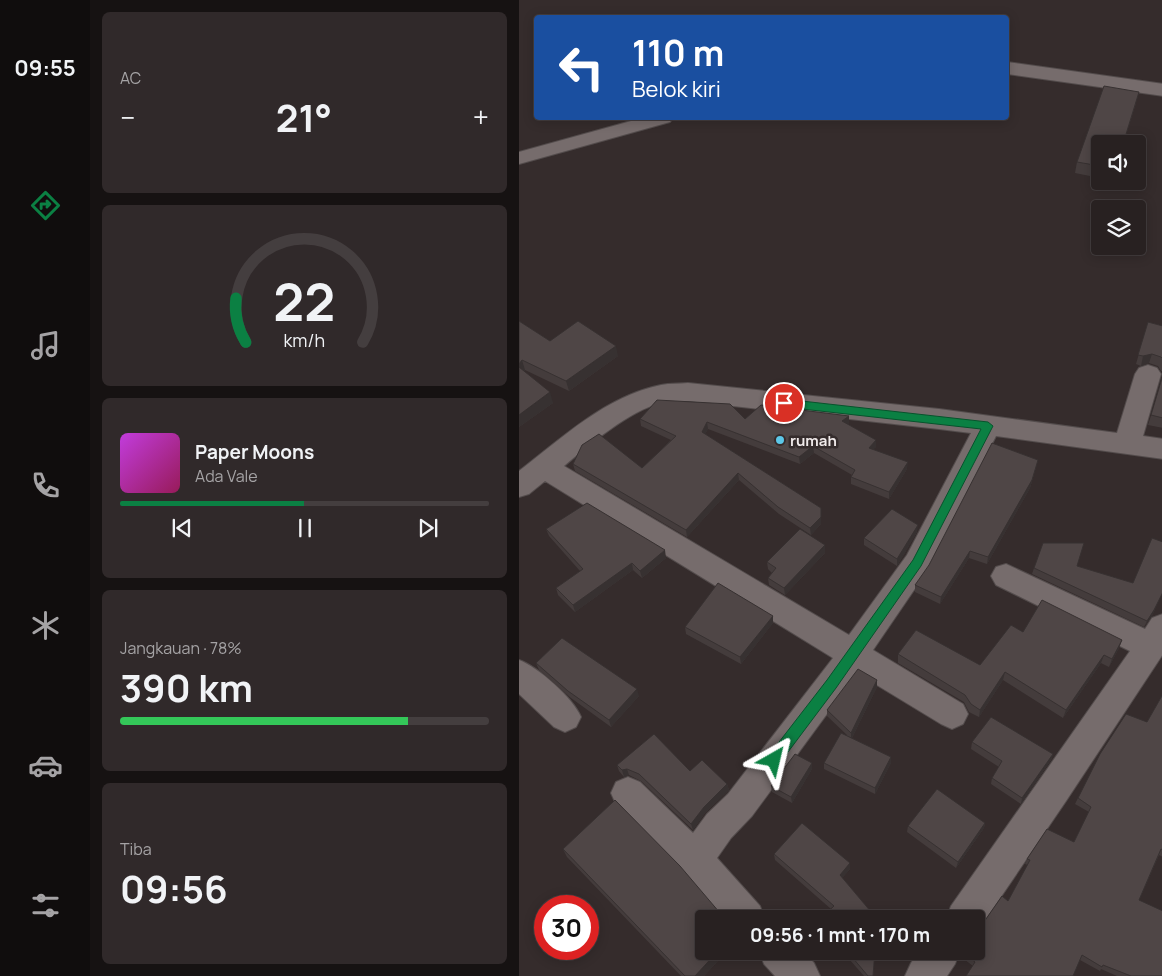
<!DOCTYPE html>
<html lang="id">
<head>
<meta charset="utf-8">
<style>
	:root { --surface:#282121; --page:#30292a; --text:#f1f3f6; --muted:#a5a3a5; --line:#443e3f; --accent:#0b8043 }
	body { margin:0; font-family:Manrope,sans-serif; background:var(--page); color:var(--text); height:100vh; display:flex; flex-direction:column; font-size:19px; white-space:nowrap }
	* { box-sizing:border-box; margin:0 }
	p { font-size:16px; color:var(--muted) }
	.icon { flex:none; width:28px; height:28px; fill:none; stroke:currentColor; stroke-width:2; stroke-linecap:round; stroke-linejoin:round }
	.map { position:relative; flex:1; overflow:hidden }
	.sheet { display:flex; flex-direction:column; gap:12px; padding:12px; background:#161212; width:429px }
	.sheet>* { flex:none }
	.top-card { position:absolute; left:15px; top:15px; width:475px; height:105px; border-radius:5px; box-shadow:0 2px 12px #0003,0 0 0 1px var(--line); background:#1a4fa0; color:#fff; overflow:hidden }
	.controls { position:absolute; left:572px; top:135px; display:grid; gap:10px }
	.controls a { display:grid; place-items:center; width:55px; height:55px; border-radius:5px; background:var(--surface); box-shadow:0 2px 12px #0003,0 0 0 1px var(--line); font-size:25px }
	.speed { position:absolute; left:15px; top:895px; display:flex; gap:10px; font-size:25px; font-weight:700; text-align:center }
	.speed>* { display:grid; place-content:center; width:65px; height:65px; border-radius:50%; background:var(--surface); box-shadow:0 2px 12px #0003,0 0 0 1px var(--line); line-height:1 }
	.speed .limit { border:8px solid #d22; background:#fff; color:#111 }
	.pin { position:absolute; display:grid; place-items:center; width:42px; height:42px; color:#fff; margin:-21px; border:2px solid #fff; border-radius:50%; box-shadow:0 1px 5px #0007 }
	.me { position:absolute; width:55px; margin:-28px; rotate:37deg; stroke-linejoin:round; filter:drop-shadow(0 0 4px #0008) }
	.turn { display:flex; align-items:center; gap:18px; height:105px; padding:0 15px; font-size:22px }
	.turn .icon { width:65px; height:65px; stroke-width:2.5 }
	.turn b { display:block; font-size:35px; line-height:42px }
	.big { font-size:38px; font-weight:700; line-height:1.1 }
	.sheet .card { flex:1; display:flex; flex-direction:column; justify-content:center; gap:8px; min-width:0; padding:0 18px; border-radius:8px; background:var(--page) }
	.sheet .dial { align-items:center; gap:0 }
	.dial svg { height:130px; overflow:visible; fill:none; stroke:var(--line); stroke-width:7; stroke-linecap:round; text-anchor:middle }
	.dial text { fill:var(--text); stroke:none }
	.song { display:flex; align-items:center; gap:15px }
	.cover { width:60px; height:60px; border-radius:8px; background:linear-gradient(135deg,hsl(290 70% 55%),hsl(330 70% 35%)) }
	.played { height:5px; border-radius:2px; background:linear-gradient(90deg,var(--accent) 50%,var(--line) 50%) }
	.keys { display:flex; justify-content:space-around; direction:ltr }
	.heat { display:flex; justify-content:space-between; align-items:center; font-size:28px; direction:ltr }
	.charge { height:8px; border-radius:4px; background:linear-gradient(90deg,#34c759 78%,var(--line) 0) }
	.trip { position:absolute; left:176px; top:910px; width:290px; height:50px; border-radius:5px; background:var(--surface); box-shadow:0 2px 12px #0003,0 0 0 1px var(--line); font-weight:700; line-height:50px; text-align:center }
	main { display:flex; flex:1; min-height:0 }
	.tabs { display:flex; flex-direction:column; width:90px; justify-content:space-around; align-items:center; background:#100d0d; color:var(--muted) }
	.tabs .icon { width:35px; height:35px }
	.tabs .on { color:var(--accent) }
	.tabs b { font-size:22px; color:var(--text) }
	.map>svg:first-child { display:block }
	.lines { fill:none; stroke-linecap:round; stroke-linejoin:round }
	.minor-casing { stroke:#534c4c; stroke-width:2 }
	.minor { fill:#766c6c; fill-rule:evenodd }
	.wall { fill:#443c3c }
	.shaded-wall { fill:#373131 }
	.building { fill:#4f4646; stroke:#373131 }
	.route { fill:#0b8043; stroke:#07532c }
	.poi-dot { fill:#5cc7e8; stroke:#352c2c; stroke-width:2 }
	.labels { text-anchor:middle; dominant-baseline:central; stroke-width:5; stroke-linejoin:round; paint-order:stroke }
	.poi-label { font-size:15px; font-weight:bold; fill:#f0eaea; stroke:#352c2c; text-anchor:start }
</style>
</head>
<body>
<main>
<nav class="tabs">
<b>09:55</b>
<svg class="icon on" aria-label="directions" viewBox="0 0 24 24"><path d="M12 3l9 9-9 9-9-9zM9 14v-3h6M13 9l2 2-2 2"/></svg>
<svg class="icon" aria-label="music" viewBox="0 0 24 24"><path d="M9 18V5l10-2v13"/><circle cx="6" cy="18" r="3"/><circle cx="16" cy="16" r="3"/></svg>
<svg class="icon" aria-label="phone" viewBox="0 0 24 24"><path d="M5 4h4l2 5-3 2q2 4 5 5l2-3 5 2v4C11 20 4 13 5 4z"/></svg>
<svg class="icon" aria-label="climate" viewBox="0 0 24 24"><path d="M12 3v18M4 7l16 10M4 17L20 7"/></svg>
<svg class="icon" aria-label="car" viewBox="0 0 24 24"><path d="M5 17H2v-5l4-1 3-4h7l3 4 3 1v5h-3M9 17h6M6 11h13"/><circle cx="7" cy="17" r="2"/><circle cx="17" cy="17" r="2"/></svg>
<svg class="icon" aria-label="filters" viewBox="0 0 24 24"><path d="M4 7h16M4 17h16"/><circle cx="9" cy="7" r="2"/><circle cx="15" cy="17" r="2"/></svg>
</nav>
<section class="sheet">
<div class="card"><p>AC</p>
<div class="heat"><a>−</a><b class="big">21°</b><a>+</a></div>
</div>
<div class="card dial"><svg viewBox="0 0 100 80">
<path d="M14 69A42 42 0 1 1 86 69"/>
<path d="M14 69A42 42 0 0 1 8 42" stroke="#0b8043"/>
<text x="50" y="56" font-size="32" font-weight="700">22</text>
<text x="50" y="72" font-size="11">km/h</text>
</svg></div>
<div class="card">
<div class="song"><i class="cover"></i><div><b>Paper Moons</b><p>Ada Vale</p></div></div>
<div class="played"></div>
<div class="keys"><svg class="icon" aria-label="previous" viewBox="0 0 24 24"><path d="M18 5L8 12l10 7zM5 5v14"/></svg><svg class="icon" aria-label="pause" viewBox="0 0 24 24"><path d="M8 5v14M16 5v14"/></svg><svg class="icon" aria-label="next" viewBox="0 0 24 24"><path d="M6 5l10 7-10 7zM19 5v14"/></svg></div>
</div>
<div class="card"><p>Jangkauan · 78%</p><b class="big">390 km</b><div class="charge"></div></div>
<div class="card"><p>Tiba</p><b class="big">09:56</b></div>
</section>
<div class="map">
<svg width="644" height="976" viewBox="0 0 644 976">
	<rect width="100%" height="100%" fill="#352c2c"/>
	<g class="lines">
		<defs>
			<path id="minor" d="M488 62 644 84V96L488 74Z
				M123 118H154L151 122 0 164V152Z
				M629 365 638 368 642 374 624 436 644 439V459L477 436 408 571 354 650 444 704 449 714 444 724 433 729 422 724 338 673 233 816 212 838 198 858 241 906 246 919H204L164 871 97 804 92 793 97 782 109 777 121 782 174 833 188 814 209 794 314 658 26 481 10 494 0 497V471C43 438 87 396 142 385 151 383 160 384 169 383L420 409 598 433 616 374 620 368ZM169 401 420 429 452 433 388 555 330 635 45 466C69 446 111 410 142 403 151 401 160 402 169 401Z
				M487 564 626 629 633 618 644 614V654L547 801 458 932V919H427L432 906 611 651 477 585 472 576 477 567Z
				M0 660C19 667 54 698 62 717L57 727 46 732 35 727 0 694Z
				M240 951H284L295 963 301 976H256L245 964Z
				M400 951H441L436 964 428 976H386L392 963Z"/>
		</defs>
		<!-- minor casing -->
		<use href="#minor" class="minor-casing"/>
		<!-- minor -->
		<use href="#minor" class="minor"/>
	</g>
	<!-- wall -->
	<path class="wall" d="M617 103 604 144H581V178L556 173 558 162Z
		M0 321 31 341 99 356 50 391 6 370 5 372 34 403 0 427Z
		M629 322 644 326V371H642L639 366 630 363 622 366 617 364Z
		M644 378V428L629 425Z
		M330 416V423L328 424 357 440V447L354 449 388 469 370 499 332 484V477L333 475 295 453 281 464 189 429 186 434 302 508V524L292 535 260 514 220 480 168 537 56 471 54 464 123 468 152 440 122 426 121 419H226Z
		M517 467 511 488 468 564 450 558 421 604 396 592V585Z
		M27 529 147 558 123 578 114 570 56 612 39 595 37 588 61 571 30 536Z
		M398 532 378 566 345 545V538Z
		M644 542V595H642L633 616 625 627 513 574 515 568 558 566 614 583Z
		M306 553 266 595 250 585 249 578 253 573 249 569 248 562Z
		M254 616V623L222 664 167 634 166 627Z
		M504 632 603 640 600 648 590 667 582 663 544 718 484 680 460 717 450 712 445 702 379 663V654L461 665Z
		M17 663 120 696 92 727 52 698 20 670Z
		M358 680V687L333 738 372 763 356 794 305 769V763L328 735 308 716V710Z
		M644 694V857L640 855 620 900 644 976H598L582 969 581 971 561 960 454 966 441 956 442 951 458 927 460 929 489 901 509 865 506 864 508 859 555 842 570 812 556 804 559 798 628 722Z
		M453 742 534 754 532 760 502 804 472 784 473 778 480 767 452 749Z
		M293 763V769L273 803 253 792 252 786Z
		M98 765 171 771 208 784 210 790 186 813 174 830 122 781 110 775 105 777 100 771Z
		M466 823 465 828 437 868 388 832 389 826Z
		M44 849 185 951H208L185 976H162L48 857Z
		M255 854 331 869 323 878 358 919 312 909 256 860Z
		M323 951H356L354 976H345Z"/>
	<!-- shaded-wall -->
	<path class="shaded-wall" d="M97 346 99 356 50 391 47 381Z
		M633 354 630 363 622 366 624 356Z
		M3 360 6 370 2 377 0 370V364Z
		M31 392 34 403 0 427V415Z
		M330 416V423L323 428V421Z
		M188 422 189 429 184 439 183 432Z
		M357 440V447L349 455 350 448Z
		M294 446 295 453 281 464 280 457Z
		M519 460 511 488 468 564 469 557Z
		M389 462 388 469 370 499V492Z
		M219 473 220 480 168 537 167 530Z
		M302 517V524L292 535 291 528Z
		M399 525 398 532 378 566V559Z
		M306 545V553L266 595 265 588Z
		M146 550 147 558 123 578 121 571Z
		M451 551 450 558 421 604 422 597Z
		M113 563 114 570 56 612 54 605Z
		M644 592 633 616 625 627 628 621Z
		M254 616V623L222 664 221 657Z
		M603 640 600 648 590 667 593 659Z
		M585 655 582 663 544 718 547 710Z
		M486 672 484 680 460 717 461 710Z
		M358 680V687L332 740V733Z
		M118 689 120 696 92 727 90 720Z
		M534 754 532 760 502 804 503 798Z
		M372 757V763L356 794V788Z
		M293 763V769L273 803 272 797Z
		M108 769 110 775 105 777 103 770Z
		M208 784 210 790 186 813 174 830 172 824 185 807Z
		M466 823 465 828 437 868 439 862Z
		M331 863V869L321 881V875Z
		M199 951H208L185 976H176Z"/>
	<!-- building -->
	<path class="building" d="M585 86 620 92 604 144H581V166L558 162Z
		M0 321 31 341 59 321 97 346 47 381 3 360 0 364Z
		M629 322 644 326V359L642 357 633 354 624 356 619 355Z
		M0 367 31 392 0 415Z
		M643 378H644V418L632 415Z
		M138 400 211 404 226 419 242 405 330 416 323 421 357 440 350 448 389 462 370 492 332 477 336 470 294 446 280 457 188 422 183 432 302 508V517L291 528 259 507 219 473 167 530 54 464 63 445 80 434 123 468 157 436 121 419Z
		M473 443 519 460 513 480 469 557 451 551 422 597 396 585 410 565Z
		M68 503 146 550 121 571 113 563 54 605 37 588 64 569 27 529Z
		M373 509 399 525 378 559 345 538Z
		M281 529 306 545 265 588 249 578 257 568 248 562Z
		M633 538 644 542V592L635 610 628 621 515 568 524 543H565L558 566 614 583Z
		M199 583 254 616 221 657 166 627Z
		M523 600 603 640 593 659 585 655 547 710 486 672 461 710 452 704 446 695 379 654 397 630 461 665 492 625 504 632Z
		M43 638 118 689 90 720 49 691 17 663Z
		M339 669 358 680 332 733 308 710Z
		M644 694V850L642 849 620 900 644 911V976H612L584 965 583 967 563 955 554 976H447L456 962 442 951H458V919H451L453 916H458V927L460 929 483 896 489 901 511 860 508 859 528 829 555 842 572 807 559 798 581 754 607 714 628 722Z
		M472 717 534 754 503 798 473 778 483 761 453 742Z
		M322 733 372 757 356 788 305 763Z
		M135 734 171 771 183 760 208 784 185 807 172 824 120 774 108 769 103 770 98 765Z
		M276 754 293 763 272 797 252 786Z
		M418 789 466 823 439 862 389 826Z
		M96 800 161 866 201 913H210L216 919H185V951H199L176 976H166L44 849Z
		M283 823 331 863 321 875 358 919H301L315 906 255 854Z
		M328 951H356L354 976H349Z"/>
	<!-- route -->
	<path class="route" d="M265 399 469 422 474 426 402 566 317 688 260 764 255 766 250 764 248 760 250 755 308 680 394 560 462 429 265 407 260 403Z"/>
	<!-- markers -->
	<circle class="poi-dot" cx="261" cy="440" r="5"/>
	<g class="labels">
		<!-- poi labels -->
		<g class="poi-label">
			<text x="271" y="440">rumah</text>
		</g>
	</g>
</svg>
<div class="controls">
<a><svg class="icon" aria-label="sound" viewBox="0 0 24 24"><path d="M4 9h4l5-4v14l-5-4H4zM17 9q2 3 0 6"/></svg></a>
<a><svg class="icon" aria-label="layers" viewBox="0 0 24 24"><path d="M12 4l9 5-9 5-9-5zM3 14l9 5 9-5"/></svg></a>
</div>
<div class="speed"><div class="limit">30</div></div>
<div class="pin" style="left:265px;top:403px;background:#d93025"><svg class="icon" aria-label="arrive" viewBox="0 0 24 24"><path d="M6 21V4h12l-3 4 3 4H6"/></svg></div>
<svg class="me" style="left:255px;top:760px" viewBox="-20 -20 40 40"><path d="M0-17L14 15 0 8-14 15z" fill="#0b8043" stroke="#fff" stroke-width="4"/></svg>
<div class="trip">09:56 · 1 mnt · 170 m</div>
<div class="top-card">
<div class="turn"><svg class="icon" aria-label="left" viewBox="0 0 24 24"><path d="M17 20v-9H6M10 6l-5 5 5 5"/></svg><div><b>110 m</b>Belok kiri</div></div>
</div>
</div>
</main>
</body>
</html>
